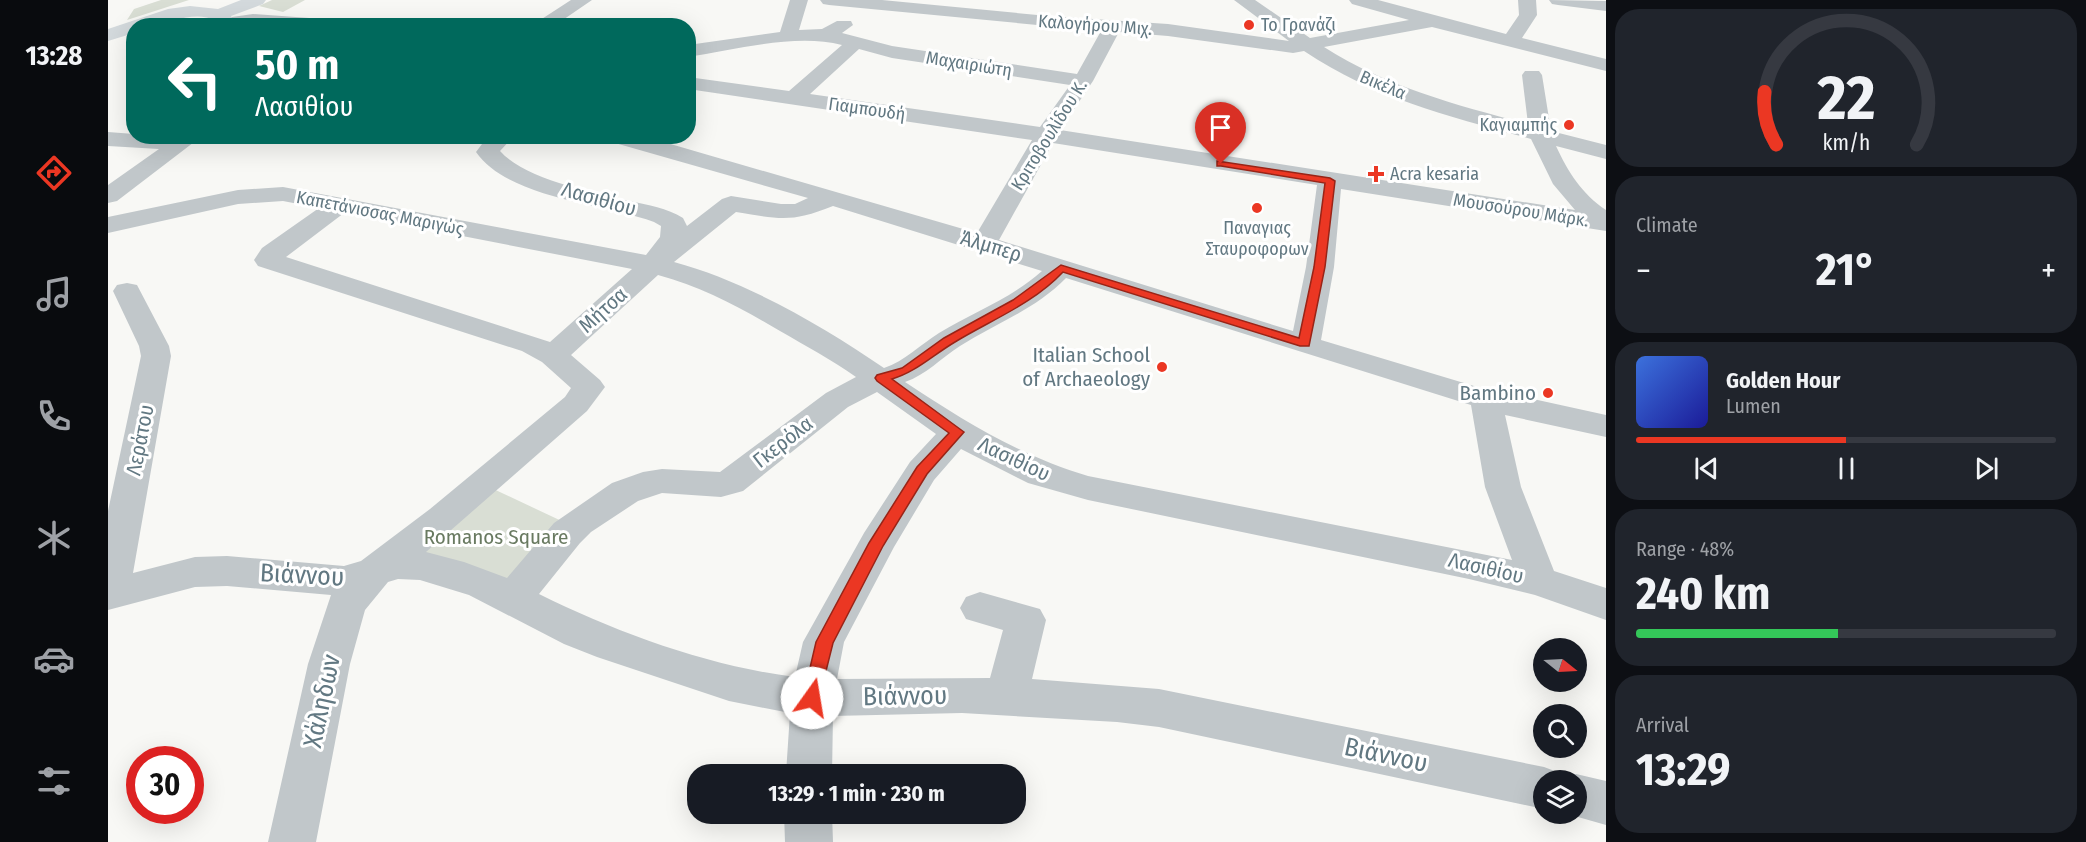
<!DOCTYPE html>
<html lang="en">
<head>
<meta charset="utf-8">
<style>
	:root { --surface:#171b24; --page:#20242c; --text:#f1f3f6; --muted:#9ea1a6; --line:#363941; --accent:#eb3723 }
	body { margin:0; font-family:"Fira Sans Condensed",sans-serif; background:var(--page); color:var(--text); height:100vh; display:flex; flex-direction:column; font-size:22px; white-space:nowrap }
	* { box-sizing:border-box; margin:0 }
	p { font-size:20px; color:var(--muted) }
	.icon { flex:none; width:33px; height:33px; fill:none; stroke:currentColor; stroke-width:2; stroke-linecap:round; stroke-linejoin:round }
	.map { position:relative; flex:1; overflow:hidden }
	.panel { display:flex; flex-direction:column; gap:9px; padding:9px; background:#0d0f14; width:480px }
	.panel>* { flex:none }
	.top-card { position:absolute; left:18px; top:18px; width:570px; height:126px; border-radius:24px; box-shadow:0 6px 24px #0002; background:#00695c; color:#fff; overflow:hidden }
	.needle { width:39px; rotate:108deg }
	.fabs { position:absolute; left:1425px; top:638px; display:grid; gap:12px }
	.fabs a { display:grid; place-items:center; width:54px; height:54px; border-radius:50%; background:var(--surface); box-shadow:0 6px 24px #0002; font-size:30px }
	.speed { position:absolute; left:18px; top:746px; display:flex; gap:12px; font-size:30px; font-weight:700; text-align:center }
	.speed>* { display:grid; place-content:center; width:78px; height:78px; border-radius:50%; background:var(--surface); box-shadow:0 6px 24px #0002; line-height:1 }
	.speed .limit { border:9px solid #d22; background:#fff; color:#111 }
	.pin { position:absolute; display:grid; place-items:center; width:51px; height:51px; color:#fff; margin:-62px -26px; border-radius:50% 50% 50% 0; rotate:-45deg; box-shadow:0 0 6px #0007 }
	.pin .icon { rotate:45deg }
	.me { position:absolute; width:66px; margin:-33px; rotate:13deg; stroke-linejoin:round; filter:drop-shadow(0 0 4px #0008) }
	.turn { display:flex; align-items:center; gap:21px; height:126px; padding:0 30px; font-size:27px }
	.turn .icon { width:78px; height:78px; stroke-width:2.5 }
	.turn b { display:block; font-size:42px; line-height:51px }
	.big { font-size:45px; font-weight:700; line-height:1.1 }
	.panel .tile { flex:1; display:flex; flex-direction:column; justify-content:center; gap:9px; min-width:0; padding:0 21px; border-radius:24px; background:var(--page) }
	.panel .dial { align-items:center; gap:0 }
	.dial svg { height:156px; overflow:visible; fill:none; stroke:var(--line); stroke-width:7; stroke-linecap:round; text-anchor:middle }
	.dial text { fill:var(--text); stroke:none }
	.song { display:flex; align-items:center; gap:18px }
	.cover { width:72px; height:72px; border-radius:9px; background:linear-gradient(135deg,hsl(220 70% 55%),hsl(240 70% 35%)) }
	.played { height:6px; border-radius:3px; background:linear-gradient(90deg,var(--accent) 50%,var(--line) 50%) }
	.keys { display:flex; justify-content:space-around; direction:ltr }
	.heat { display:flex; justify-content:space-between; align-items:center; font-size:33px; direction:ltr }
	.charge { height:9px; border-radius:4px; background:linear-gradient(90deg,#34c759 48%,var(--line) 0) }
	.trip { position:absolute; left:579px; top:764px; width:339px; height:60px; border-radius:24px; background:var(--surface); box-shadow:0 6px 24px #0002; font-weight:700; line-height:60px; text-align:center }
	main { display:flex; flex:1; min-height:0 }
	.tabs { display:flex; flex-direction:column; width:108px; justify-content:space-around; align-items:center; background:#090b0e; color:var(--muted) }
	.tabs .icon { width:42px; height:42px }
	.tabs .active { color:var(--accent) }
	.tabs b { font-size:27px; color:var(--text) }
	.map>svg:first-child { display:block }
	.green { fill:#d9ded4 }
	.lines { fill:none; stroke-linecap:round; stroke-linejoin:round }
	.street { fill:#c1c7ca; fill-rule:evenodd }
	.secondary { fill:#d3d9dc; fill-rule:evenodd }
	.route { fill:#eb3723; stroke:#992417; stroke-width:1.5 }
	.poi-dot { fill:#eb3723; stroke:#fff; stroke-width:2 }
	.labels { text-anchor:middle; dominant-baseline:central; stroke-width:6; stroke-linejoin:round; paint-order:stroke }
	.far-street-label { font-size:18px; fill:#627882; stroke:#fff }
	.far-poi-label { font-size:18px; fill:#627882; stroke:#fff; text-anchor:start }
	.street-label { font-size:21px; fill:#627882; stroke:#fff }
	.poi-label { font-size:21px; fill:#627882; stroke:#fff; text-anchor:end }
	.park-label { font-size:21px; fill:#697a61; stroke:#fff }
	.near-street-label { font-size:26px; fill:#627882; stroke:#fff }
</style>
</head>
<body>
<main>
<nav class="tabs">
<b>13:28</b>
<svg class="icon active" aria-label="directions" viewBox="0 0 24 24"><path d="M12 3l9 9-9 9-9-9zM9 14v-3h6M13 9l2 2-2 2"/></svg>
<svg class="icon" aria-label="music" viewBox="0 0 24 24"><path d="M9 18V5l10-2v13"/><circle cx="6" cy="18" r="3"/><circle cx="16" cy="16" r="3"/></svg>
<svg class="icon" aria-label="phone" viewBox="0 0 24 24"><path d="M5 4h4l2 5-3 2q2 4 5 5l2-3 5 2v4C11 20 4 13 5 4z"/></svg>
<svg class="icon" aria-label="climate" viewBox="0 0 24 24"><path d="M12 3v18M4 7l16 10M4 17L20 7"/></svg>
<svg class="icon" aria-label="car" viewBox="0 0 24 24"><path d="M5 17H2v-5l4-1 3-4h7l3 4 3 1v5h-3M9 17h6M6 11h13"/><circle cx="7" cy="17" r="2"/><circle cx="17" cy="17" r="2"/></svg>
<svg class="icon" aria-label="filters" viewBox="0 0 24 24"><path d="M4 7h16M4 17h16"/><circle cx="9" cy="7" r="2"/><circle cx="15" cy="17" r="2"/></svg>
</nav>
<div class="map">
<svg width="1498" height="842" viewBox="0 0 1498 842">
	<rect width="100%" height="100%" fill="#f8f8f5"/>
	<!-- green -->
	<path class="green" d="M53 0H81L19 20 26 9Z
		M164 0H197L175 12 151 6Z
		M379 486 460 524 402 590 291 560Z"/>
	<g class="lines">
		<!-- street -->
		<path class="street" d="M463 0H484L446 26H423Z
			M682 0H700L691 30 714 29 729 21H743L745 25 734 33 784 46 969 74 993 31 721 5 715 4 712 0H774L940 16 1060 24 1181 41 1126 0H1147L1202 38 1301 20 1244 4 1241 0H1270L1398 34 1411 15 1410 0H1428L1429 15 1414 38 1498 59V71L1324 27 1216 47C1279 87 1348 105 1420 124L1414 75 1417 71H1431L1434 75 1443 131 1498 145V159L1448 146C1460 172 1474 194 1498 210V231L1233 189 1226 267 1213 340 1366 386 1498 415V437L1397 415 1413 487 1446 571 1498 588V620L1427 595 1361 579 980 500 920 483 853 449 826 480 786 547 736 642 729 679 882 678 895 630 858 619 852 608 858 597 872 592 932 609 938 620 924 679 1051 689 1436 767 1452 773 1455 779 1468 774 1498 781V825L1456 813H1468V780H1436V809L1051 727 1009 722 854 713 725 716 724 774H678L682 713 621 701 489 657 456 644 361 595 312 580 290 579 280 582 257 610 242 664 208 842H160L200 664 223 595 119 586 87 587 0 610V511L33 356 31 346 5 291 9 285 19 283 29 285 61 346 63 356 25 573 87 557 119 556 236 566 253 561 322 509 457 397 463 388 434 362 414 351 150 266 146 260 154 248 211 208 175 201 130 204 0 233V217L130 190 175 187 538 255 552 237 553 226 546 222C495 203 401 199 368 152L380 136H406L392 151C418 180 485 192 522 201 540 205 559 208 575 218L579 226 614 199 623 196 673 204H687L700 198 500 141 497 136H535L869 233 924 140 580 89V77L681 91 734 45C687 33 627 50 580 57V45L672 32ZM1011 32 1060 36 1185 53 1196 51C1268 99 1340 116 1423 139L1445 184 1467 210 952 130 985 81ZM751 49 784 58 962 85 932 127 702 94ZM945 143 1209 185 1198 267 1185 331 891 240ZM725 206 934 271C904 298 866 312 831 333 813 344 797 361 776 368 715 326 637 281 566 262L628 212C672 219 683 223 725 206ZM236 213 524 269 442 342 178 257ZM550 275C595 287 633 308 672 331 698 346 724 360 748 377L718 393 612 472 554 469 535 472 504 483 446 523 399 578 356 562 318 552 479 411 497 387 492 380 463 355ZM958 278 1363 405 1377 487 1404 560 980 476C912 456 856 421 797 382 818 375 833 358 852 346 887 324 928 309 958 278ZM769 392 828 434 802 462 756 533 695 642 687 677C600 666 510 633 431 594L472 543 483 532 530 501 554 493 613 497 635 491 740 407Z
			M1441 0 1498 1V11L1450 5 1444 4Z
			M145 14 229 20 236 22 238 26H110L108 23 110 19Z
			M0 132 26 134V136H94L9 201 0 203V185L51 149 0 146Z
			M676 813H724L725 842H677Z"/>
		<!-- secondary -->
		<path class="secondary" d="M133 0H158L155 4 123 16 126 21 124 26H106L108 21C88 10 65 22 45 25 39 27 32 26 26 26V33L0 41V29L60 9 82 6 110 9Z"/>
	</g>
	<!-- route -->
	<path class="route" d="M1109 161 1222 178 1227 181 1217 267 1201 346H1192L955 272C925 304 883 320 847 342 825 355 808 372 784 379L856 432 819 474 775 546 725 643 710 703 704 705 697 703 695 698 708 642 761 543 809 467 841 433 769 381 767 378 769 375 794 368 836 338 905 300 953 265 1191 338 1206 267 1217 183 1113 166H1109Z"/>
	<!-- markers -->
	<g class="poi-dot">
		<circle cx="1141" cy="25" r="6"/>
		<circle cx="1461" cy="125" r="6"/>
		<path d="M1265 165h6v6h6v6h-6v6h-6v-6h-6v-6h6z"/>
		<circle cx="1149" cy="208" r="6"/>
		<circle cx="1054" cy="367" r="6"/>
		<circle cx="1440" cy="393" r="6"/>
	</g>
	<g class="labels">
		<!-- far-street labels -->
		<g class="far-street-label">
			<text transform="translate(987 25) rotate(4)">Καλογήρου Μιχ.</text>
			<text transform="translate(861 64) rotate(9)">Μαχαιριώτη</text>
			<text transform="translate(1275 85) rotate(23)">Βικέλα</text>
			<text transform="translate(759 109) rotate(8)">Γιαμπουδή</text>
			<text transform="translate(941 135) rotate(-58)">Κριτοβουλίδου Κ.</text>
			<text transform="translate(1413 210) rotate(9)">Μουσούρου Μάρκ.</text>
			<text transform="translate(272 213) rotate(11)">Καπετάνισσας Μαριγώς</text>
		</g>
		<!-- far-poi labels -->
		<g class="far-poi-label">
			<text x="1153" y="25">Το Γρανάζι</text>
			<text x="1449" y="125" text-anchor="end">Καγιαμπής</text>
			<text x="1282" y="174">Acra kesaria</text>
			<text x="1149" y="228" text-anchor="middle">Παναγιας<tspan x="1149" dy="21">Σταυροφορων</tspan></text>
		</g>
		<!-- street labels -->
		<g class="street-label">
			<text transform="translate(491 199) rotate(16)">Λασιθίου</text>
			<text transform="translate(883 246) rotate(17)">Άλμπερ</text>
			<text transform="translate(495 310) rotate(-42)">Μήτσα</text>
			<text transform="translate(32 440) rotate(-79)">Λεράτου</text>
			<text transform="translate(675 442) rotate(-38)">Γκερόλα</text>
			<text transform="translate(906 459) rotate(25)">Λασιθίου</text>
			<text transform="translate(1378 568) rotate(13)">Λασιθίου</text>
		</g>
		<!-- poi labels -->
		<g class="poi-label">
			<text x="1042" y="355">Italian School<tspan x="1042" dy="24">of Archaeology</tspan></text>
			<text x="1428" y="393">Bambino</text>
		</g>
		<!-- park labels -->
		<g class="park-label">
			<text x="388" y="537">Romanos Square</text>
		</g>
		<!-- near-street labels -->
		<g class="near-street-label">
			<text transform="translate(194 575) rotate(3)">Βιάννου</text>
			<text transform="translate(797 696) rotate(-1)">Βιάννου</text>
			<text transform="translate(214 701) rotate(-78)">Χάληδων</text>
			<text transform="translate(1278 755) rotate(12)">Βιάννου</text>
		</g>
	</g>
</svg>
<div class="fabs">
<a><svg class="needle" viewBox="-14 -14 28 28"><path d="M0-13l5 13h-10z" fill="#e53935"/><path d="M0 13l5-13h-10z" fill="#9ea1a6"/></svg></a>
<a><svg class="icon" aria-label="search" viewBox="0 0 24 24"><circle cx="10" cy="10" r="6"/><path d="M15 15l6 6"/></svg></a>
<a><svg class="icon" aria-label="layers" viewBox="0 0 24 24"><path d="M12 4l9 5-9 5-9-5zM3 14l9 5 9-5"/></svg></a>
</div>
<div class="speed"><div class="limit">30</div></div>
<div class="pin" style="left:1113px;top:164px;background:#d93025"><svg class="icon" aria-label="arrive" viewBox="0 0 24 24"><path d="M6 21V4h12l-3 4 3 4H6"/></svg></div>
<svg class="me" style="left:704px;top:698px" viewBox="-20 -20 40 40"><circle r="19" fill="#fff"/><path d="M0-13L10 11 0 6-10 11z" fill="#eb3723"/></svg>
<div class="trip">13:29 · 1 min · 230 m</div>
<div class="top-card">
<div class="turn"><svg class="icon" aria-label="left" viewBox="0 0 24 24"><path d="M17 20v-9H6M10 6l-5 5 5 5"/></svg><div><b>50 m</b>Λασιθίου</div></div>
</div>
</div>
<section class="panel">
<div class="tile dial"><svg viewBox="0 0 100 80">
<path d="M14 69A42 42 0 1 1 86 69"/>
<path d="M14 69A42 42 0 0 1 8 42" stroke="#eb3723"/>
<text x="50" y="56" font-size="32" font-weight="700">22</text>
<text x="50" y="72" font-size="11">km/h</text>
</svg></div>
<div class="tile"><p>Climate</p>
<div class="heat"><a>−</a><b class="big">21°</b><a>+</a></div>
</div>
<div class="tile">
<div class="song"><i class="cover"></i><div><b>Golden Hour</b><p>Lumen</p></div></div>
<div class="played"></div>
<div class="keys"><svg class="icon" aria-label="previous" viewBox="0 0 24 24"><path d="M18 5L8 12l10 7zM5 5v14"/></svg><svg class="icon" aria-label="pause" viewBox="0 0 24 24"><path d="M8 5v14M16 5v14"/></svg><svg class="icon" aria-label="next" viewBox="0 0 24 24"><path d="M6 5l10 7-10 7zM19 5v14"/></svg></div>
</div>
<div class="tile"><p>Range · 48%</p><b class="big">240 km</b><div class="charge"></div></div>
<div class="tile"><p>Arrival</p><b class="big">13:29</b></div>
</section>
</main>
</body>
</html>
